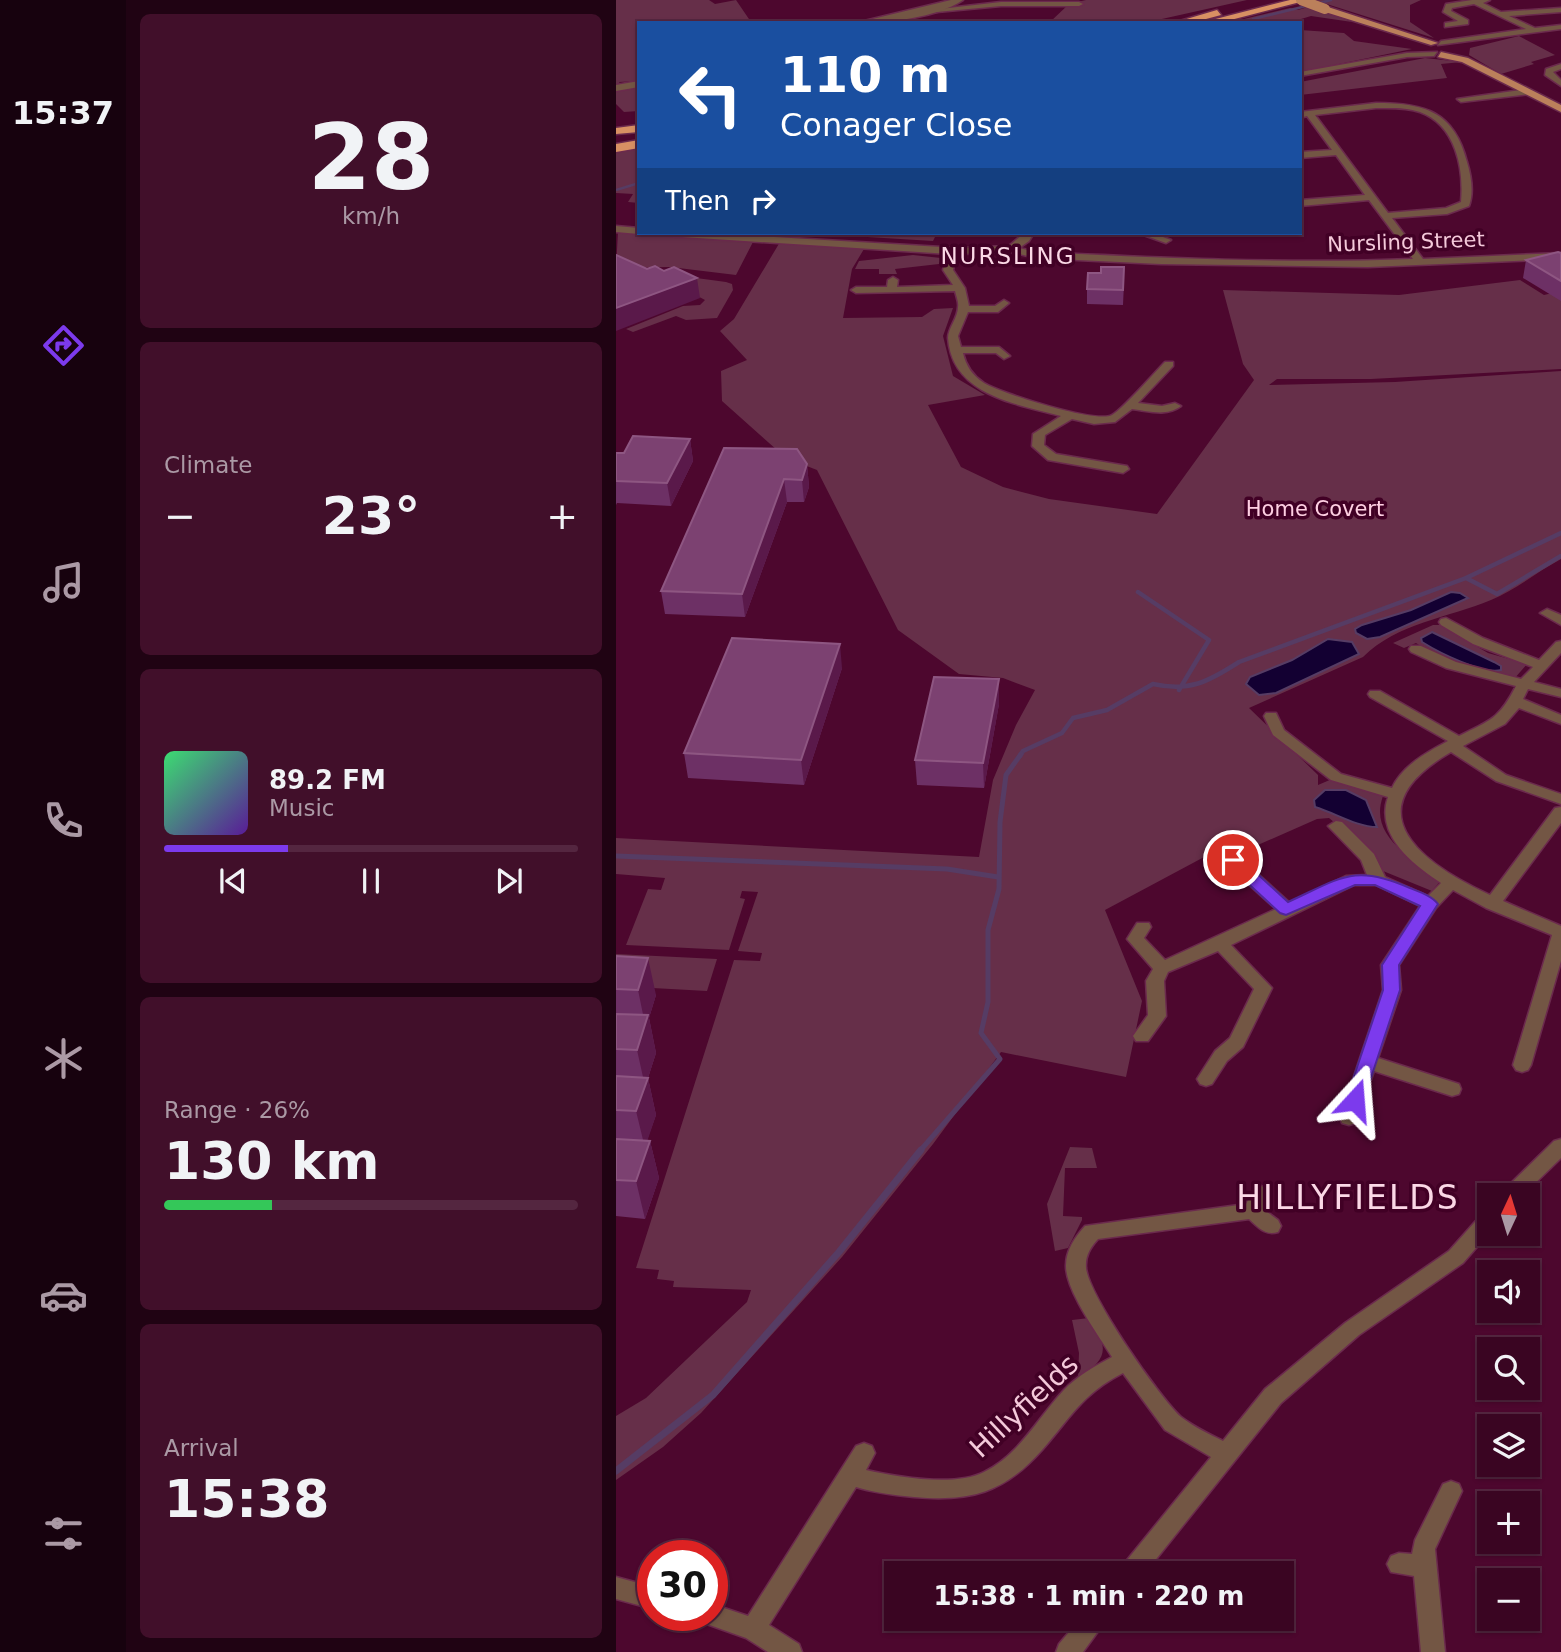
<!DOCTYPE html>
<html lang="en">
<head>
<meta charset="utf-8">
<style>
	:root { --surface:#3a0522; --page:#410f2a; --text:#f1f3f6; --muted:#ab99a5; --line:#542640; --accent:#7c3aed }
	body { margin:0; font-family:"DejaVu Sans",sans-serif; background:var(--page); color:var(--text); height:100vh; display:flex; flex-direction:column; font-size:26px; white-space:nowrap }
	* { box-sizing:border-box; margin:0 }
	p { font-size:23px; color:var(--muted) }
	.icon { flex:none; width:38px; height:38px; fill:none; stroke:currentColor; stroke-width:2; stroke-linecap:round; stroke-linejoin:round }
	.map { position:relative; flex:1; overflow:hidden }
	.drawer { display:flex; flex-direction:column; gap:14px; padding:14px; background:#200313; width:490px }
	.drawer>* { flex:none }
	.guide { position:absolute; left:21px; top:21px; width:665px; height:214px; border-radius:0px; box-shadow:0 2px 5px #0004,0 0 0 2px var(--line); background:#1a4fa0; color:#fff; overflow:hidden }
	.needle { width:46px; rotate:4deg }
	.fabs { position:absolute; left:861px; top:1183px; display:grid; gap:14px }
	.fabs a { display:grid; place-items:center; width:63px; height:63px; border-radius:0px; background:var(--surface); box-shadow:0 2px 5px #0004,0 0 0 2px var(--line); font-size:35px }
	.speed { position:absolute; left:21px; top:1540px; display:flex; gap:14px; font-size:35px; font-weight:700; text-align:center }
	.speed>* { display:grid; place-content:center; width:91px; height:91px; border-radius:50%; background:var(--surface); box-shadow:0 2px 5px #0004,0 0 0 2px var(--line); line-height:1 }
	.speed .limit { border:10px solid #d22; background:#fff; color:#111 }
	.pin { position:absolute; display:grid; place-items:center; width:60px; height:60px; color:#fff; margin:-30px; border:4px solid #fff; border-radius:50%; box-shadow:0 2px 7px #0007 }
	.me { position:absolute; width:77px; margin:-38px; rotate:19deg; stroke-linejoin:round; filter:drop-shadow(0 0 5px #0008) }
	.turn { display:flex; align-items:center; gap:24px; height:147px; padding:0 28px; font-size:32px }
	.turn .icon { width:91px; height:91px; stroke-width:2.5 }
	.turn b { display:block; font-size:49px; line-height:60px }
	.then { display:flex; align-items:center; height:66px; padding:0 28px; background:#0003; gap:14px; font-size:26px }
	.big { font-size:52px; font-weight:600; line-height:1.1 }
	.drawer .widget { flex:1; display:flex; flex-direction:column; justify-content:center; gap:10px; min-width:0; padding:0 24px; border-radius:10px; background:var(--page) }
	.drawer .dial { align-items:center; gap:0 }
	.dial b { font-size:91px; line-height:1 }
	.song { display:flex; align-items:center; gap:21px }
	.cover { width:84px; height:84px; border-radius:10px; background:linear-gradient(135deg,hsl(140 70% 55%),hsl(270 70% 35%)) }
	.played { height:7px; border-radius:4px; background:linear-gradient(90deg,var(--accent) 30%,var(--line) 30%) }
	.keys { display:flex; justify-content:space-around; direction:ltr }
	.heat { display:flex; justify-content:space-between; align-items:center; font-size:38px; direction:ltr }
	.charge { height:10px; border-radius:5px; background:linear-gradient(90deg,#34c759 26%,var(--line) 0) }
	.trip { position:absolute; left:268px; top:1561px; width:410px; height:70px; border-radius:0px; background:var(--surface); box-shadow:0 2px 5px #0004,0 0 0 2px var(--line); font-weight:600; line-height:70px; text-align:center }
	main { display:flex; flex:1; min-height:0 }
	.tabs { display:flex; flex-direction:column; width:126px; justify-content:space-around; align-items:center; background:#17020e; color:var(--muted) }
	.tabs .icon { width:49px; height:49px }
	.tabs .selected { color:var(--accent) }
	.tabs b { font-size:32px; color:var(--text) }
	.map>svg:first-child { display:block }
	.green { fill:#662f49; fill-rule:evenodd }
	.water { fill:#130032; stroke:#563c64; stroke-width:2 }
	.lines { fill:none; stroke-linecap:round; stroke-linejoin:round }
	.stream-far3 { stroke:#563c64; stroke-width:2.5 }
	.stream-far2 { stroke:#563c64; stroke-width:4.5 }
	.stream-far1 { stroke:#563c64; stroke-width:5 }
	.stream { stroke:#563c64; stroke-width:7 }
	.minor-casing { stroke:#6b2a4d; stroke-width:3 }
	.tertiary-casing { stroke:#6b2a4d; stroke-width:3 }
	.primary-casing { stroke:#6b2a4d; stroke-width:3 }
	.motorway-casing { stroke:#6b2a4d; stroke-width:3 }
	.minor { fill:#735644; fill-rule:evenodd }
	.tertiary { fill:#735644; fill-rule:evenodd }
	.primary { fill:#bb805b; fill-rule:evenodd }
	.motorway { fill:#d89063; fill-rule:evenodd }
	.primary-bridge-casing { stroke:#6b2a4d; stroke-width:11; stroke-linecap:butt }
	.primary-bridge { stroke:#bb805b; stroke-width:10 }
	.wall { fill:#6d3065 }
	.shaded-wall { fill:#5a194a }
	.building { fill:#7c4171; stroke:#8e5682; stroke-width:2 }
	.route { fill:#7c3aed; stroke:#51269a; stroke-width:2 }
	.labels { text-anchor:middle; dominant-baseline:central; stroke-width:7; stroke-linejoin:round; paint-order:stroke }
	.far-street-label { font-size:21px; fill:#f4c9da; stroke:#410025 }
	.far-park-label { font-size:21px; fill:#fecfe2; stroke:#410025 }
	.far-quarter-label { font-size:23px; letter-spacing:2px; fill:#fbd8e6; stroke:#410025 }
	.near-street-label { font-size:28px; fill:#f4c9da; stroke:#410025 }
	.near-quarter-label { font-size:33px; letter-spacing:2px; fill:#fbd8e6; stroke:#410025 }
</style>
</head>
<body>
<main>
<nav class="tabs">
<b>15:37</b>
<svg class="icon selected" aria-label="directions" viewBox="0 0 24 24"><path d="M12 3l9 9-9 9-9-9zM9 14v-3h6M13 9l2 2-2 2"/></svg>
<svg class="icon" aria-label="music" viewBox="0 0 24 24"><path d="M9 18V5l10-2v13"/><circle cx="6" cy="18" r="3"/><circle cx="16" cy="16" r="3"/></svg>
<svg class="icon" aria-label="phone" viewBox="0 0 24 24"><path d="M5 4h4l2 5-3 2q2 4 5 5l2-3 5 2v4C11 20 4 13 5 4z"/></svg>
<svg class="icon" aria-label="climate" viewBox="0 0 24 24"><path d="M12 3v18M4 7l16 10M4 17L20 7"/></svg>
<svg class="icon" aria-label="car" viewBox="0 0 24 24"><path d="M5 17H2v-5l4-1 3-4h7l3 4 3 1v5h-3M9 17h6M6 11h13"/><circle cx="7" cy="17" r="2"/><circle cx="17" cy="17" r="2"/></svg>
<svg class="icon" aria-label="filters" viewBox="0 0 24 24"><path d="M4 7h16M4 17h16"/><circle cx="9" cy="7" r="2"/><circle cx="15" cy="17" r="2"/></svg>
</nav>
<section class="drawer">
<div class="widget dial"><b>28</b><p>km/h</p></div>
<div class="widget"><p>Climate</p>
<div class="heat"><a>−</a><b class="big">23°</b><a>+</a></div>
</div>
<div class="widget">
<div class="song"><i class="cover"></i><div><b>89.2 FM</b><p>Music</p></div></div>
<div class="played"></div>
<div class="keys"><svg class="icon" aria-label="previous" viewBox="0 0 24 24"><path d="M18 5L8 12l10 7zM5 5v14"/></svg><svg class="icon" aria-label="pause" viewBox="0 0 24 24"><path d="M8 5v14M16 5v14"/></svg><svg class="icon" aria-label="next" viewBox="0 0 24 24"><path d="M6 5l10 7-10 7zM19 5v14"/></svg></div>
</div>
<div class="widget"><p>Range · 26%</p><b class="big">130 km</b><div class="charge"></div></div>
<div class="widget"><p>Arrival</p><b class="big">15:38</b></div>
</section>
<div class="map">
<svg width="945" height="1652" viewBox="0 0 945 1652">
	<rect width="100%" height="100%" fill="#4d072e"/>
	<!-- green -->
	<path class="green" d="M0 0H93L99 4 120 0 135 22 23 23V81L3 82 6 86 0 87Z
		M470 0H631L528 23H384L434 22 453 4Z
		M698 0H805L794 5V22L818 38Z
		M695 6 736 22 695 16 672 23H611L674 8 682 10Z
		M684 30 728 33 738 41 796 49 684 72Z
		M903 36 939 55 915 62 918 64 885 74 853 55 854 48Z
		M809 58 846 62 825 64 831 78 684 95V82Z
		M23 86V111L8 112 0 104V89Z
		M23 147V203L12 202 17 194 0 193V151Z
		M2 232 137 242 120 275 54 267 0 268Z
		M167 233H321L317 241 202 234 185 236Z
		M164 242 248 249 236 269 227 318 306 317 318 309 337 308 327 336 337 376 369 395 312 405 345 467 387 487 433 499 541 514 638 380 627 364 607 290 783 295 904 280 928 295 945 291V369L755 379H661L653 385 779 382 945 371V559C921 572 899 590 875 600 832 618 781 623 747 657L633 708 702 775V785L716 779 767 796C752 837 797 858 825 880L816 891 767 871 751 849 713 818 701 819 626 852 590 856 489 910 526 1001 510 1077 385 1052 317 1144 226 1257 85 1413 47 1447 0 1480V1416L30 1398 131 1302 135 1290 57 1287 58 1281 41 1279 43 1270 20 1268 118 960 144 961 146 953 122 951 142 892 126 891 124 898 129 899 113 950 10 945 32 889 45 890 49 878 0 874V838L363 857 377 780 400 725 419 690 387 678 343 674 282 630 201 470 170 458 106 401 105 371 131 360 104 331 118 319ZM835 592 844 593 852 598 764 637 746 625 795 610ZM712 639 736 642 742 654 634 677 676 660Z
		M297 255 325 258 323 264 279 269 281 274H263V269H239L243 261Z
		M36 272 110 282 116 284 117 290 101 318 70 320 60 316 17 332 10 329 67 306 84 305 89 300Z
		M817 625H824L872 653 911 664 898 679C864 672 829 663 800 643L788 648 777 643Z
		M0 954 101 959 91 991 0 986Z
		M454 1147 476 1148 481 1168H449L447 1216 466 1217V1220L452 1248 439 1251 431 1204Z
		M473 1318C493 1347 493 1359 462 1378L463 1353 456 1320Z"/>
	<!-- water -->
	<path class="water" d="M835 592 844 593 852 598 764 637 751 639 740 633 739 629 746 625 795 610Z
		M816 632 878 662 885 666V670C867 675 822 652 806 642L805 638Z
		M712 639 736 642 743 654 660 693 643 695 630 684 634 677 676 660Z
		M709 790H730L750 800 761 827C741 827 719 813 699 807L698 800Z"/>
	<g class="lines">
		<!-- stream-far3 -->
		<path class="stream-far3" d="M635 23 637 19 715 0
			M0 190 23 183"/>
		<!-- stream-far2 -->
		<path class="stream-far2" d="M850 578 881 594 945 556
			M522 592 593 640 563 690
			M404 756 407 751 446 733 457 718 491 710 537 684C573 692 592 682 623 662L850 578 945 533"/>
		<!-- stream-far1 -->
		<path class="stream-far1" d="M0 856 331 869 382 877
			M303 1152 384 1059 365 1033 372 1002V930L383 889 384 822 390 775 405 754"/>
		<!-- stream -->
		<path class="stream" d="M0 1471 97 1395 223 1252 305 1150"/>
		<defs>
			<path id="minor" d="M856 0H874L867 3 885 12 945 8V12L893 16 919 28 945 25V29L822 45 825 41 910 29 858 4 836 8 835 11 852 20V24L829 27V23L842 21 827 12 830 4Z
				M385 2H463L467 4 463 6H385L310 13 306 11Z
				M821 52 818 56 791 57 684 76V72L791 53Z
				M945 64V69L937 72 945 80V86L929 75 930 69Z
				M912 89 916 92 915 94 845 102 841 99Z
				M760 103C808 103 838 111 851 162 855 175 858 193 853 206L831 214 776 218 807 259 945 253V259L752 267 545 264 420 258 395 252 345 254 339 261 337 270 349 288 353 306H379L388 300 393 303 382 312H352L342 336 345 347H383L394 356 388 359 380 353H347C350 366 356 375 368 383 384 393 481 424 496 415 507 409 538 373 549 362H557V366L522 403 546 406 559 403 565 406C550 417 533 411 516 409L499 422 478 424 456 419 429 435 428 445 440 454 511 466 513 469 507 473 432 460 416 446 417 434 445 416C400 404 336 395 332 338 332 328 342 318 342 307 343 302 340 296 339 291L240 293 235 290 240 287H271L272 280 277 277 282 280 281 287 337 285 327 270 329 260 334 254 50 236 45 233H94L342 248 393 246 408 233H418L413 241 403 248 420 252C545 258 671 264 797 259L753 200 684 206V200L749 195 720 155 684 158V152L716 150 691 116 684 118V112ZM760 108C774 108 790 107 804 112 840 125 848 169 845 202L830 208 772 213 699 115Z
				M0 226 23 228V233H27L23 234 0 232Z
				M522 233H536L555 240 550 243Z
				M931 609 945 615V625L924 613Z
				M830 618 867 638 923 660 940 642 945 641V653L918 682 945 689V697L912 689 907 699 945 715V724L903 708 889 724 847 746 890 775 945 794V804L880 781 835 752C737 809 800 861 874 895L939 808 945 807V823L887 901 945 926V961L915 1065 912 1070 906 1072 900 1070 897 1065 936 935 870 908 837 890 820 908 783 965 785 990 762 1058 843 1084 845 1089 843 1094 836 1096 758 1071 740 1123 733 1125 726 1123 724 1118 767 990 765 965 804 906 760 885H738L615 945 656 988 627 1047 611 1061 596 1084 590 1086 584 1084 581 1079 599 1051 614 1038 638 989 602 951 552 972 548 981 550 1016 532 1041H520L517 1036 532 1015 530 981 537 969 511 939 521 923H533L535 927 528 938 549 960 660 909 610 864 608 860 616 855 622 856 674 903 730 876 751 875 745 860 712 826 720 821 726 822 758 854 769 877 812 896 825 883C796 864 759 835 772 797L715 780 657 735 648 716 650 713H660L668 730 725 774 776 788C786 766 811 752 832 741L754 697 752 694 754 691H764L843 736C875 720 883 719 900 686L830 668 795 652 793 649 795 646H805L840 662 905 679 917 667 857 644 825 625 823 622 825 619Z
				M945 1139V1158L907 1195H885L888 1190 938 1141Z
				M645 1186 652 1189 655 1194 647 1209 662 1220 665 1226 662 1232C649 1236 642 1227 633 1219L482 1239C474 1248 469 1256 470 1268 473 1296 543 1397 565 1417 578 1427 593 1434 607 1441L649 1389 729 1323 833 1251 866 1214 873 1212V1233L847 1263 743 1335 665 1403 529 1573H503L507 1565 595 1457 549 1430 507 1373C466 1394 455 1417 426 1450 388 1493 354 1502 298 1497 278 1495 259 1493 240 1487L153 1625 183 1644 186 1652H152L130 1638 88 1623 84 1615H96V1604L132 1616 240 1446 248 1443 256 1446 259 1453 250 1470C281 1477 339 1487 368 1472 403 1455 422 1418 447 1391 461 1376 479 1366 496 1357 483 1336 449 1290 450 1265 450 1250 459 1237 469 1226L630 1204 638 1189Z
				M835 1481 843 1484 846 1491 819 1549 829 1652H805L798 1576 775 1572 771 1564 775 1556 783 1553 796 1554 799 1540 827 1484Z
				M0 1577 37 1587V1609L0 1599Z
				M464 1619H491L467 1652H440L443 1644Z"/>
			<path id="tertiary" d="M335 0H347C320 18 272 23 240 23Z
				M23 81V87L0 91V85Z"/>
			<path id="primary" d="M706 7H712L822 43 815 45 706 11Z
				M825 52 852 58 945 105V112L846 62 822 57Z"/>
			<path id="motorway" d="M674 0H692L603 23H584Z
				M601 10 605 15 575 23H557Z
				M23 125V132L0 134V128Z
				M23 140V148L0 152V144Z"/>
		</defs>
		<!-- minor casing -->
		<use href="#minor" class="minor-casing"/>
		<!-- tertiary casing -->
		<use href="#tertiary" class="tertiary-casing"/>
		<!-- primary casing -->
		<use href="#primary" class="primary-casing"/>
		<!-- motorway casing -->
		<use href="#motorway" class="motorway-casing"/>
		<!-- minor -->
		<use href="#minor" class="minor"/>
		<!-- tertiary -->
		<use href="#tertiary" class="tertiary"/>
		<!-- primary -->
		<use href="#primary" class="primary"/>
		<!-- motorway -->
		<use href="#motorway" class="motorway"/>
		<defs>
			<path id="primary-bridge" d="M685 0 709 9"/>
		</defs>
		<!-- primary-bridge casing -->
		<use href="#primary-bridge" class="primary-bridge-casing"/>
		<!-- primary-bridge -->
		<use href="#primary-bridge" class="primary-bridge"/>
	</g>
	<!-- wall -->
	<path class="wall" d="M945 253V301L907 278 910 260Z
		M485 273 508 283 507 305 471 304V289Z
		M74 439 77 461 55 506 1 503 0 505V453H8Z
		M108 448 191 464 193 487 188 502H171L129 617 49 614 45 591Z
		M226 668 188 785 72 778 68 753Z
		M383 704 368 788 301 785 299 760Z
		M0 956 40 995 33 1018 40 1053 32 1078 40 1115 31 1140 34 1141 43 1178 29 1219 0 1216Z"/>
	<!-- shaded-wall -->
	<path class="shaded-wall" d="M81 278 84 298 0 331V308Z
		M74 439 77 461 55 506 51 483Z
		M191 464 193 487 188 502 186 480Z
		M168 479 171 502 129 617 126 594Z
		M224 644 226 668 188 785 185 760Z
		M383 679V704L368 788 367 763Z
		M32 958 40 995 33 1018 40 1053 32 1078 40 1115 29 1148 20 1111 29 1086 21 1050 29 1024 22 990Z
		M34 1141 43 1178 29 1219 20 1181Z"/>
	<!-- building -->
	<path class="building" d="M942 252 945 253V281L910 260Z
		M0 255 31 269 39 266 48 271 58 267 81 278 0 308Z
		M485 267H508L507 290 471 289 472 273H485Z
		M17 436 74 439 51 483 0 481V453H8Z
		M108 448 181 449 191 464 186 480 168 479 126 594 45 591Z
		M116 638 224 644 185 760 68 753Z
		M318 677 383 679 367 763 299 760Z
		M0 956 32 958 22 990 0 989Z
		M0 1014 32 1015 21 1050 0 1049Z
		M0 1076 32 1078 20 1111 0 1110Z
		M0 1139 34 1141 20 1181 0 1180Z"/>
	<!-- route -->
	<path class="route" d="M617 855 622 856 672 902C725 878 738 863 794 888 804 892 816 896 822 904L783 965 784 990 746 1105H732L730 1100 767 990 766 965 804 906 759 885H739L670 915 664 913 611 864 608 860Z"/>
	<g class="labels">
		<!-- far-street labels -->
		<g class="far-street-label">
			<text transform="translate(790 242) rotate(-2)">Nursling Street</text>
		</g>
		<!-- far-park labels -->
		<g class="far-park-label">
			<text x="699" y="509">Home Covert</text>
		</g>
		<!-- far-quarter labels -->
		<g class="far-quarter-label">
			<text x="392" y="256">NURSLING</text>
		</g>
		<!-- near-street labels -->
		<g class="near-street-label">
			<text transform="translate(408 1406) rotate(-43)">Hillyfields</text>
		</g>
		<!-- near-quarter labels -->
		<g class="near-quarter-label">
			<text x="732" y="1197">HILLYFIELDS</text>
		</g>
	</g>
</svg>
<div class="fabs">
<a><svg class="needle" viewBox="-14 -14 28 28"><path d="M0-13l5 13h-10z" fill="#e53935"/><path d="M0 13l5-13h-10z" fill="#ab99a5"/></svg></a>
<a><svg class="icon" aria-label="sound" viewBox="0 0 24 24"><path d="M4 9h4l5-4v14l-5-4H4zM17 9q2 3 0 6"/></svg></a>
<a><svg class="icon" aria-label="search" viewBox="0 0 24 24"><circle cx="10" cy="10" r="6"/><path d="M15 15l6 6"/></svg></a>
<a><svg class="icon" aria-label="layers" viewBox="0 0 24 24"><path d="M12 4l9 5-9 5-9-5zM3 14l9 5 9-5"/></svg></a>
<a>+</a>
<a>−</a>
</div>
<div class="speed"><div class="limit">30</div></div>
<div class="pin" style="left:617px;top:860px;background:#d93025"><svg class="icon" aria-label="arrive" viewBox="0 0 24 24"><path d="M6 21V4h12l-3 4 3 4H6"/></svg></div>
<svg class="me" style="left:739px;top:1100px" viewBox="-20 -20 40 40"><path d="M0-17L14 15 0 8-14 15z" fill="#7c3aed" stroke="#fff" stroke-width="4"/></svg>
<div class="trip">15:38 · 1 min · 220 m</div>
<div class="guide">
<div class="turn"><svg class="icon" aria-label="left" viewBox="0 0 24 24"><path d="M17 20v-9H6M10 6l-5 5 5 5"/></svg><div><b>110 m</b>Conager Close</div></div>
<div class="then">Then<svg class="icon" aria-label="right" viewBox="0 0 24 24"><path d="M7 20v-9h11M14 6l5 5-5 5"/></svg></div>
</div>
</div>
</main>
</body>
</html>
